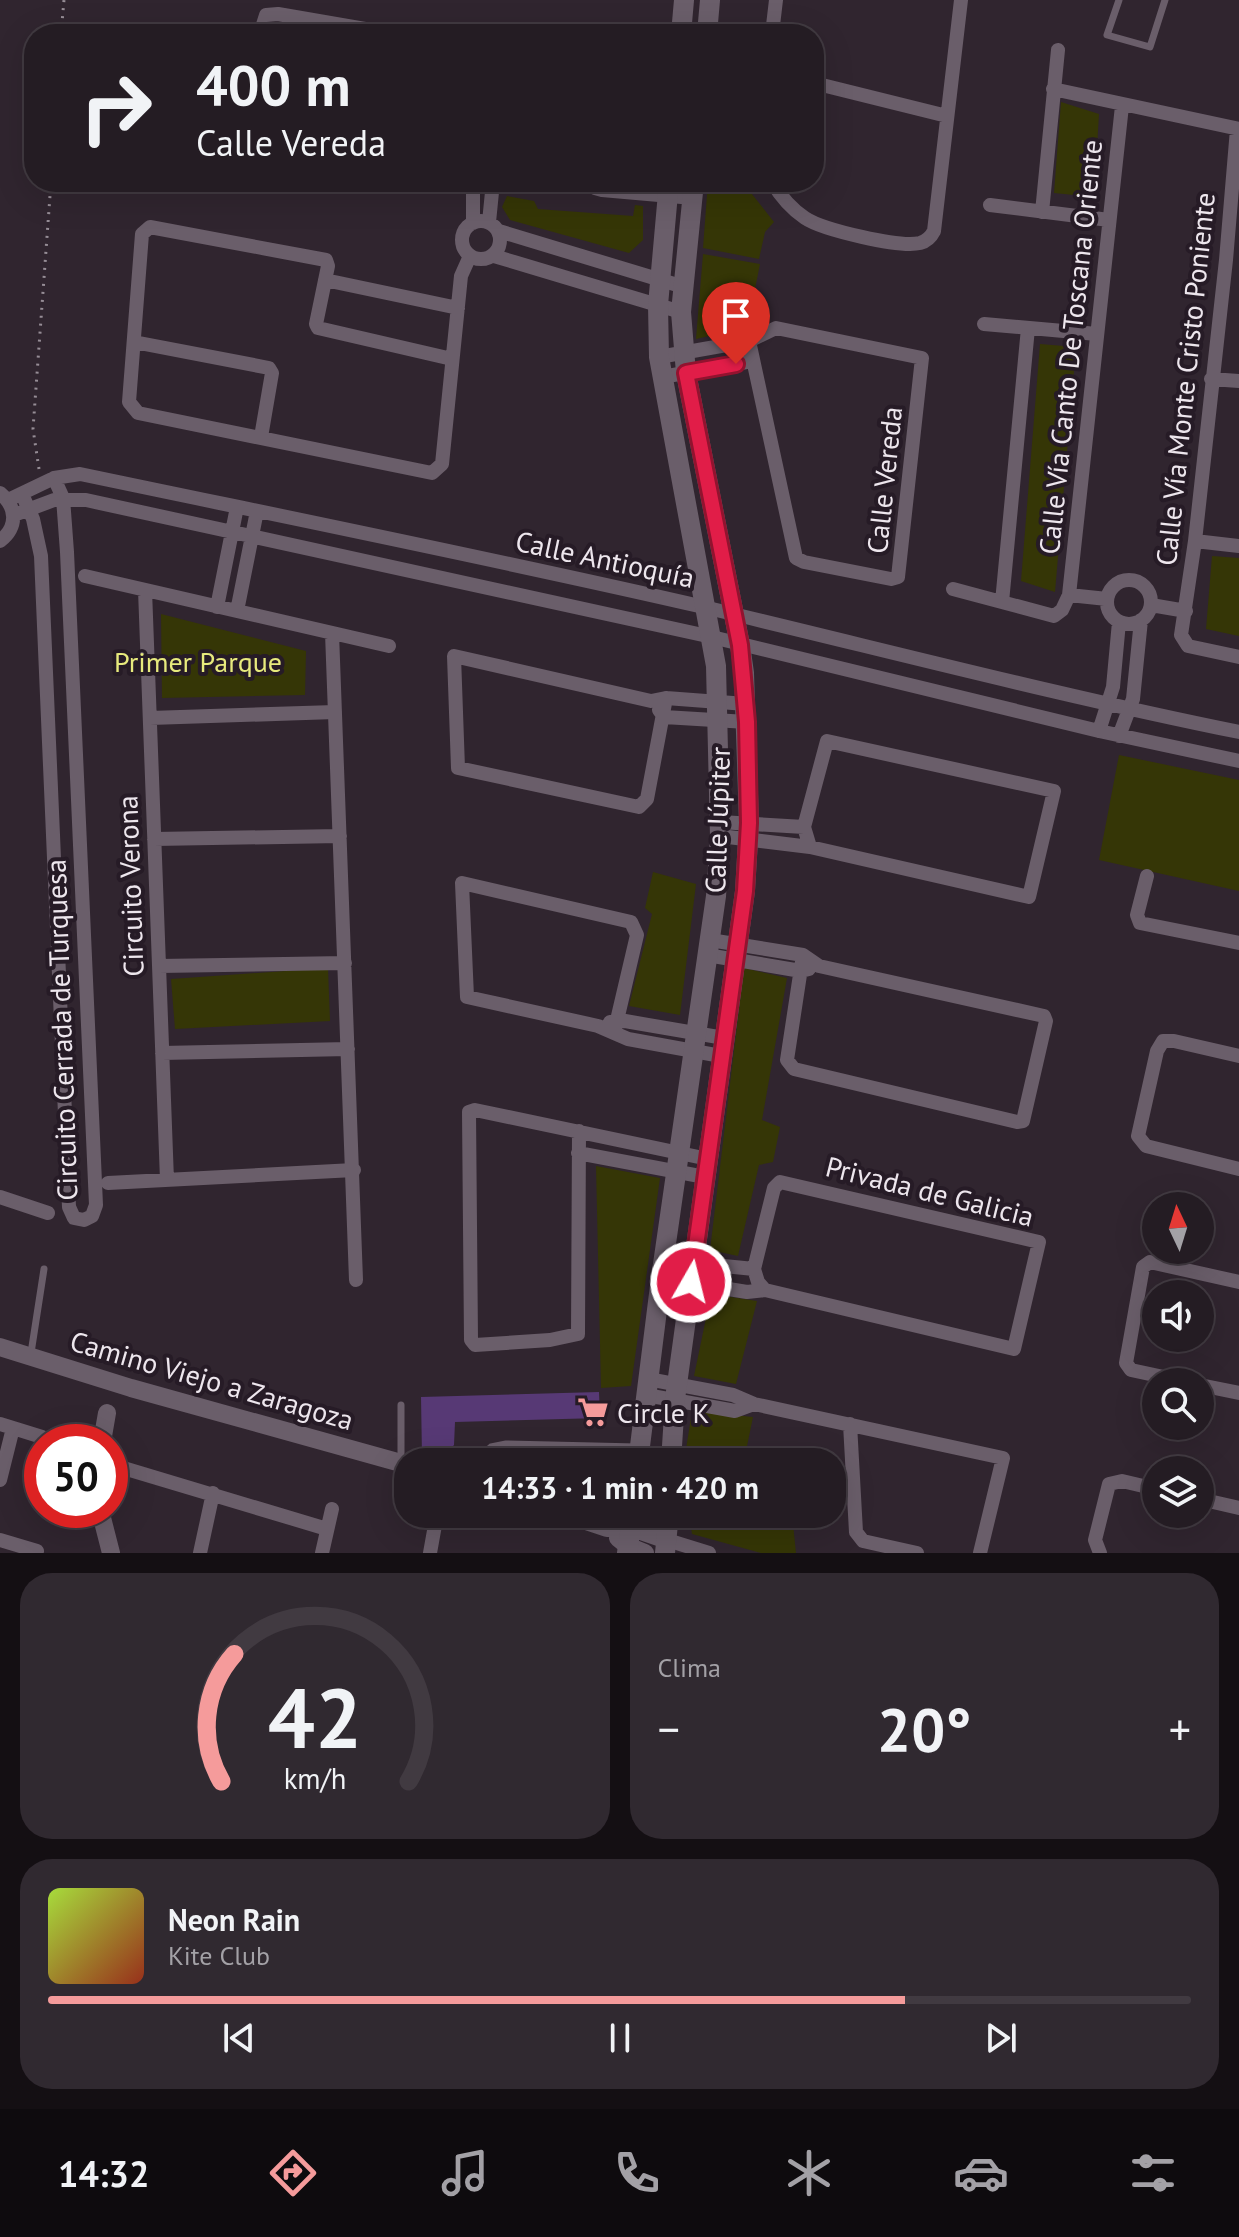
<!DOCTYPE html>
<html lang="es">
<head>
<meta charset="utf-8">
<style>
	:root { --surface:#241c23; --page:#302930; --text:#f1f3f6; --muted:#a3a1a6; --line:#413a41; --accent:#f59b9b }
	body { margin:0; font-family:"PT Sans",sans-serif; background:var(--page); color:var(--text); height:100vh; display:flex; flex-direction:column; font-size:30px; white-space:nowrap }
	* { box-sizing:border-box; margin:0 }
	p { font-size:26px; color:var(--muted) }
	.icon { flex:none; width:44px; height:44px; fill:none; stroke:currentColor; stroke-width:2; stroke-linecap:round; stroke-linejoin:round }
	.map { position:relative; height:1553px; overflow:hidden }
	.side { display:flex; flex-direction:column; gap:20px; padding:20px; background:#140f13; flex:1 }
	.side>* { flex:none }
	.banner { position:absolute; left:24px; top:24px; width:800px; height:168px; border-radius:32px; box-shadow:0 8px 32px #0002,0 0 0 2px var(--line); background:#241c23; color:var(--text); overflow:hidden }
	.needle { width:52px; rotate:356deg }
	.tools { position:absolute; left:1142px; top:1192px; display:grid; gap:16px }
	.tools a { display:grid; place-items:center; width:72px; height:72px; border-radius:50%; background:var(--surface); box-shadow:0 8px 32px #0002,0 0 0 2px var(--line); font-size:40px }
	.speed { position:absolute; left:24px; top:1424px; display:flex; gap:16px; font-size:40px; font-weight:700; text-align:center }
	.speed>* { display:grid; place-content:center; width:104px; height:104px; border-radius:50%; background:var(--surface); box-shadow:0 8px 32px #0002,0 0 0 2px var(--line); line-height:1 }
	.speed .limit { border:12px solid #d22; background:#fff; color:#111 }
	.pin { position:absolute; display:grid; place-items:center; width:68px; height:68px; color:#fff; margin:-82px -34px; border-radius:50% 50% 50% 0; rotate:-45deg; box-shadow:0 0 8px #0007 }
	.pin .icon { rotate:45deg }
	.me { position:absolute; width:88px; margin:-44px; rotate:8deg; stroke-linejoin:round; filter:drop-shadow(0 0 6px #0008) }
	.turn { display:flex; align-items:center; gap:28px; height:168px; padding:0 40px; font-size:36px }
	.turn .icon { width:104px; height:104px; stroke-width:2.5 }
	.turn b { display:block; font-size:56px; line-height:68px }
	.big { font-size:60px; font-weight:600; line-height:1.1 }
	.side .card { flex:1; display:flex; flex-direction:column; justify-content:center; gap:12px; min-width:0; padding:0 28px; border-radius:32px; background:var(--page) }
	.side .dial { align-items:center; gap:0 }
	.dial svg { height:208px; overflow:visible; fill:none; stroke:var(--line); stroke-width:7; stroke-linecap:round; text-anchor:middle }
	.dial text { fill:var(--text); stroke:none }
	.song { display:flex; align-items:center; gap:24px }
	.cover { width:96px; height:96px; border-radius:12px; background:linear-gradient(135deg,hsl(80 70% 55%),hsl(10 70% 35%)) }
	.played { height:8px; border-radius:4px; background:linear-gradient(90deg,var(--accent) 75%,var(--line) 75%) }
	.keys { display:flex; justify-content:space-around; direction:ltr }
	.heat { display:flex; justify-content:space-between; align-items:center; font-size:44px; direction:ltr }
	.side .tiles { flex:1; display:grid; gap:20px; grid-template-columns:1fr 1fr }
	.card:last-child { grid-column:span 2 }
	.trip { position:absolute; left:394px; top:1448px; width:452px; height:80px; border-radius:32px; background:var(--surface); box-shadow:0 8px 32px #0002,0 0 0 2px var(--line); font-weight:600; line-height:80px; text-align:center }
	.tab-bar { display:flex; height:128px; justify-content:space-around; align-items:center; background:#0e0b0e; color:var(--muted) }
	.tab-bar .icon { width:56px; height:56px }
	.tab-bar .active { color:var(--accent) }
	.tab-bar b { font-size:36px; color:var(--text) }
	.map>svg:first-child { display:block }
	.green { fill:#353606 }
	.building { fill:#573975 }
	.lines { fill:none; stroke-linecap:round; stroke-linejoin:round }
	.path { stroke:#968d96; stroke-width:3; stroke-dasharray:2 6; stroke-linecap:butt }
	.service { stroke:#6a5e6a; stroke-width:7 }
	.minor { stroke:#6a5e6a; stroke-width:14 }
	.tertiary { stroke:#6a5e6a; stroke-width:18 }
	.secondary { stroke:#6a5e6a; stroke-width:20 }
	.route-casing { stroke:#92132f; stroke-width:20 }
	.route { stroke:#e11d48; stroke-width:14 }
	.labels { text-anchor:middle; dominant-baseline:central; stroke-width:8; stroke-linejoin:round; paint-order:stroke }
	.street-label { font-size:28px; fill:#ede6ed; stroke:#261b26 }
	.park-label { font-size:28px; fill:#e7ea7d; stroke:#261b26 }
	.poi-label { font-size:28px; fill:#ede6ed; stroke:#261b26; text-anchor:start }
</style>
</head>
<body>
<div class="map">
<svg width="1239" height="1553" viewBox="0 0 1239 1553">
	<rect width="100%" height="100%" fill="#30252f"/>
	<!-- green -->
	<path class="green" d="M1061 102 1099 114 1094 197 1054 193Z
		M708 182 744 184 774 222 765 232 759 259 703 248Z
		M507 196 534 201 538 209 633 216 635 205 643 206V240L629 253 510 220 502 207Z
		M703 254 760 264 751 309 736 330 696 339Z
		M1040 344 1076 347 1055 592 1021 581Z
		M1212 556 1239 558V636L1206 629Z
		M161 614 306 651 305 695 162 698Z
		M1119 755 1239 780V891L1099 860Z
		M653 872 696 884 680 1015 629 1006 652 914 645 908Z
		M328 968 330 1021 175 1029 171 979Z
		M744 968 787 978 762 1120 780 1127 773 1162 759 1165 738 1256 710 1250Z
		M596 1166 660 1178 631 1386 601 1388Z
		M711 1294 757 1301 736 1384 694 1376Z
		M692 1411 753 1417 746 1451 773 1462H684Z
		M689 1514H792L796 1553H761L692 1534Z"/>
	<!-- building -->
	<path class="building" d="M599 1392 600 1418 455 1422 454 1445 438 1462 422 1457 421 1397Z"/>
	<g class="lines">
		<!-- path -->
		<path class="path" d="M61 34 64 0
			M39 469 33 429 51 182"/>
		<!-- service -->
		<path class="service" d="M1119 0 1107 35 1150 47 1165 0
			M31 1353 44 1269
			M401 1405V1461
			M474 1462 491 1447 506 1444 637 1447
			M529 1462V1445
			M583 1462 584 1446"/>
		<!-- minor -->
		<path class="minor" d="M260 34 266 15 278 14 394 34
			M772 34 776 0
			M814 83 947 116
			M1053 89 1239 129
			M1237 129 1226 260 1195 541 1181 635 1188 646 1239 657
			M473 182V223
			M591 182 595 188 602 190 693 198
			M621 182 694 186
			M772 182C781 197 790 208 805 218 823 230 900 248 920 243 927 241 931 237 934 231L961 0
			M990 205 1109 220
			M1042 212 1058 50
			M462 240a19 19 0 1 1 38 0a19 19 0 1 1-38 0Z
			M489 222 493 182
			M499 231 684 287
			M494 256 681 312
			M325 280 458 308
			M984 324 1097 334
			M134 342 269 368 272 373 261 437
			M659 357 749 341 776 328 922 358 898 577 891 579 804 562 796 558 749 341
			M452 359 318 328 316 324 328 266 326 260 150 227 142 234 129 402 138 413 432 473 442 464 461 276 470 256
			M662 377 752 361
			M1211 379 1239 381
			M0 493C17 507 18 527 0 541
			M22 494 33 519 41 556 69 1207 74 1218 84 1220 92 1216 96 1205 67 552 63 498 54 478
			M8 500 54 478 80 474C290 518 500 560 708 608 885 650 1061 696 1239 732
			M14 515 54 500H86L712 637 1099 731 1239 761
			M1195 541 1239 546
			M85 576 389 646
			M1107 602a22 22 0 1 1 44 0a22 22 0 1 1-44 0Z
			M953 589 1054 616 1062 610 1069 595 1122 106
			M145 590 167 1180
			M1069 595 1107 599
			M1002 602 1028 328
			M1151 605 1186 611
			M217 607 237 507
			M237 611 257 511
			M332 633 356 1280
			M666 698 647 799 639 807 458 768 454 656 651 701 666 698 746 704
			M659 710 664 717 747 722
			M150 718 335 712
			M1099 731 1113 687 1119 622
			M1119 736 1133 699 1141 620
			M720 822 804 827
			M720 836 810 847 1029 897 1054 791 827 741 804 827 810 847
			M154 839 340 836
			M1147 876 1137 915 1140 923 1239 943
			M710 940 803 955 819 966 1044 1016 1046 1021 1023 1121 1017 1122 794 1069 787 1060 803 955
			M707 955 801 971 809 969
			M159 966 345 963
			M610 1022 625 1021 724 1038
			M614 1033 637 935 631 922 462 883 467 997 598 1026 628 1039 721 1056
			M162 1053 348 1049
			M1239 1056 1174 1041H1163L1157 1051 1138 1136 1146 1146 1239 1169
			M579 1131 578 1334 550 1340 475 1345 471 1340 469 1112 475 1110 708 1159
			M578 1153 705 1177
			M108 1183 354 1170
			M0 1197 48 1213
			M664 1260 754 1269
			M661 1278 747 1292 765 1290 1014 1349 1039 1242 780 1182 774 1188 754 1269 758 1282 765 1290
			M648 1379 733 1395 754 1404 1003 1458 980 1553
			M1187 1382 1131 1370 1126 1363 1143 1267 1150 1262 1239 1282
			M1200 1385 1239 1393
			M646 1395 735 1411 754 1404
			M0 1424 42 1437
			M850 1424 856 1532 863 1541 917 1553
			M110 1464 327 1529
			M0 1480 13 1428
			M1200 1499 1239 1508
			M0 1540 37 1551
			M667 1540 709 1553
			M200 1553 213 1493
			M322 1553 332 1509
			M430 1553 437 1514
			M1100 1553 1095 1540 1109 1484 1122 1481 1156 1489"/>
		<!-- tertiary -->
		<path class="tertiary" d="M0 1347 131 1388 408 1465
			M102 1442 107 1413
			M100 1510 111 1553
			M565 1514 607 1528H632L667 1540
			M618 1538 628 1546 645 1553"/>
		<!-- secondary -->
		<path class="secondary" d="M681 34 684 0
			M707 34 710 0
			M638 1462 661 1278 716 896 720 836 716 666 659 357 658 305 669 182
			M671 1462 675 1399 745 891 749 823 744 673 740 645 686 373 681 312 694 182
			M627 1553 633 1514
			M665 1553 669 1514"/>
	</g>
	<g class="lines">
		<defs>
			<path id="route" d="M691 1282 745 891 749 823 747 722 740 645 686 373 736 364"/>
		</defs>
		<!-- route casing -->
		<use href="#route" class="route-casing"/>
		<!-- route -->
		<use href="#route" class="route"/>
	</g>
	<!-- icons -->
	<defs>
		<symbol id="supermarket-bare" viewBox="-9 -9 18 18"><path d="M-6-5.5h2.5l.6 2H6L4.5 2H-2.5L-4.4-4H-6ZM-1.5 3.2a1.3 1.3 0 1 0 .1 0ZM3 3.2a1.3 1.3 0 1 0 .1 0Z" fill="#f59b9b" stroke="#261b26" stroke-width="2.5" paint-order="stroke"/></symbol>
	</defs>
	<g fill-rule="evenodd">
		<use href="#supermarket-bare" x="571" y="1390" width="44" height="44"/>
	</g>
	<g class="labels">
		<!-- street labels -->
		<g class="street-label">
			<text transform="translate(1070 347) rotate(-84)">Calle Vía Canto De Toscana Oriente</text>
			<text transform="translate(1185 379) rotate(-84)">Calle Vía Monte Cristo Poniente</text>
			<text transform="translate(884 480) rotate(-84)">Calle Vereda</text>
			<text transform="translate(605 559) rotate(12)">Calle Antioquía</text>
			<text transform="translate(717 820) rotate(-88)">Calle Júpiter</text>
			<text transform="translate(130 886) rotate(-92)">Circuito Verona</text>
			<text transform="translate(61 1030) rotate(-92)">Circuito Cerrada de Turquesa</text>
			<text transform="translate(930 1191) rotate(14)">Privada de Galicia</text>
			<text transform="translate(212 1380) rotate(16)">Camino Viejo a Zaragoza</text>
		</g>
		<!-- park labels -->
		<g class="park-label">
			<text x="198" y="661">Primer Parque</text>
		</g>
		<!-- poi labels -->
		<g class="poi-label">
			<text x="617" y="1412">Circle K</text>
		</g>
	</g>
</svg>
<div class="tools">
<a><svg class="needle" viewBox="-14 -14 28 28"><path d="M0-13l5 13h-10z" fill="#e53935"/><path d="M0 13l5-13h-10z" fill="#a3a1a6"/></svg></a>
<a><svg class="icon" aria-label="sound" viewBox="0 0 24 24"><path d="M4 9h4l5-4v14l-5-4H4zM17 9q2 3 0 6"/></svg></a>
<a><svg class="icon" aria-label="search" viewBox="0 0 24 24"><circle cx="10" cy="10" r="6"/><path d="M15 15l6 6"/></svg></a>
<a><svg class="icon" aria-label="layers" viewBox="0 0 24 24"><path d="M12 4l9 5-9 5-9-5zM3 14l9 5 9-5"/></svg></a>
</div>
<div class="speed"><div class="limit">50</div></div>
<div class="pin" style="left:736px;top:364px;background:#d93025"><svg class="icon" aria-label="arrive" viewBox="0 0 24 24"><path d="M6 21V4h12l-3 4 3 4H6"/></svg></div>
<svg class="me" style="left:691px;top:1282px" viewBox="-20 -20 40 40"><circle r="17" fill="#e11d48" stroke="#fff" stroke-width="3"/><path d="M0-11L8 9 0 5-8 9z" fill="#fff"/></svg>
<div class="trip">14:33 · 1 min · 420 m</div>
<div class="banner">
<div class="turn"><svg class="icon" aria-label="right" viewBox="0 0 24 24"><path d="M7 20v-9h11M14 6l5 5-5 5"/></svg><div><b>400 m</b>Calle Vereda</div></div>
</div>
</div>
<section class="side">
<div class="tiles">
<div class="card dial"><svg viewBox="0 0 100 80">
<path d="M14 69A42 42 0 1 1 86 69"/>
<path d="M14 69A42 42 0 0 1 19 20" stroke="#f59b9b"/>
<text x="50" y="56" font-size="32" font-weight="700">42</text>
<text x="50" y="72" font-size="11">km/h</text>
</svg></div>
<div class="card"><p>Clima</p>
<div class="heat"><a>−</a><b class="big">20°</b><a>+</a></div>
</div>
<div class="card">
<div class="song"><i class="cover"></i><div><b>Neon Rain</b><p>Kite Club</p></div></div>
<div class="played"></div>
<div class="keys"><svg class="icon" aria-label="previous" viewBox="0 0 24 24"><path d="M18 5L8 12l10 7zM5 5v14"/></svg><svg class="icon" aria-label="pause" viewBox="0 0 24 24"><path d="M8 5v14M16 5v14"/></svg><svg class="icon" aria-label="next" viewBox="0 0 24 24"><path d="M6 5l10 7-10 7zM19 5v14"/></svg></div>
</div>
</div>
</section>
<nav class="tab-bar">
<b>14:32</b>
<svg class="icon active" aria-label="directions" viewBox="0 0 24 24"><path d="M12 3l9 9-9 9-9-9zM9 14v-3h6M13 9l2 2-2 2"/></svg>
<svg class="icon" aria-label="music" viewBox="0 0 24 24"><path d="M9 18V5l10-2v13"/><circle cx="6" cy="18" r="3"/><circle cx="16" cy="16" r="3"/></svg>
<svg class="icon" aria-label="phone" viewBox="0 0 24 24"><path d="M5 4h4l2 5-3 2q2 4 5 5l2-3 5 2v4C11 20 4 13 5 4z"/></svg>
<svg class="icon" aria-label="climate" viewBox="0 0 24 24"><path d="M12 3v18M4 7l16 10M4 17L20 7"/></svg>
<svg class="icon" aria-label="car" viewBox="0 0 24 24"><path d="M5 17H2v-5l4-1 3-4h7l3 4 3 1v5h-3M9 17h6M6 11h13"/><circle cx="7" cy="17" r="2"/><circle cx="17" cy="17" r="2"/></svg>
<svg class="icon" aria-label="filters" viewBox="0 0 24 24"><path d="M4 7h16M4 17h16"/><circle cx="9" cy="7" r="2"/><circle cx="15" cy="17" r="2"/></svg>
</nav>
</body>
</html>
